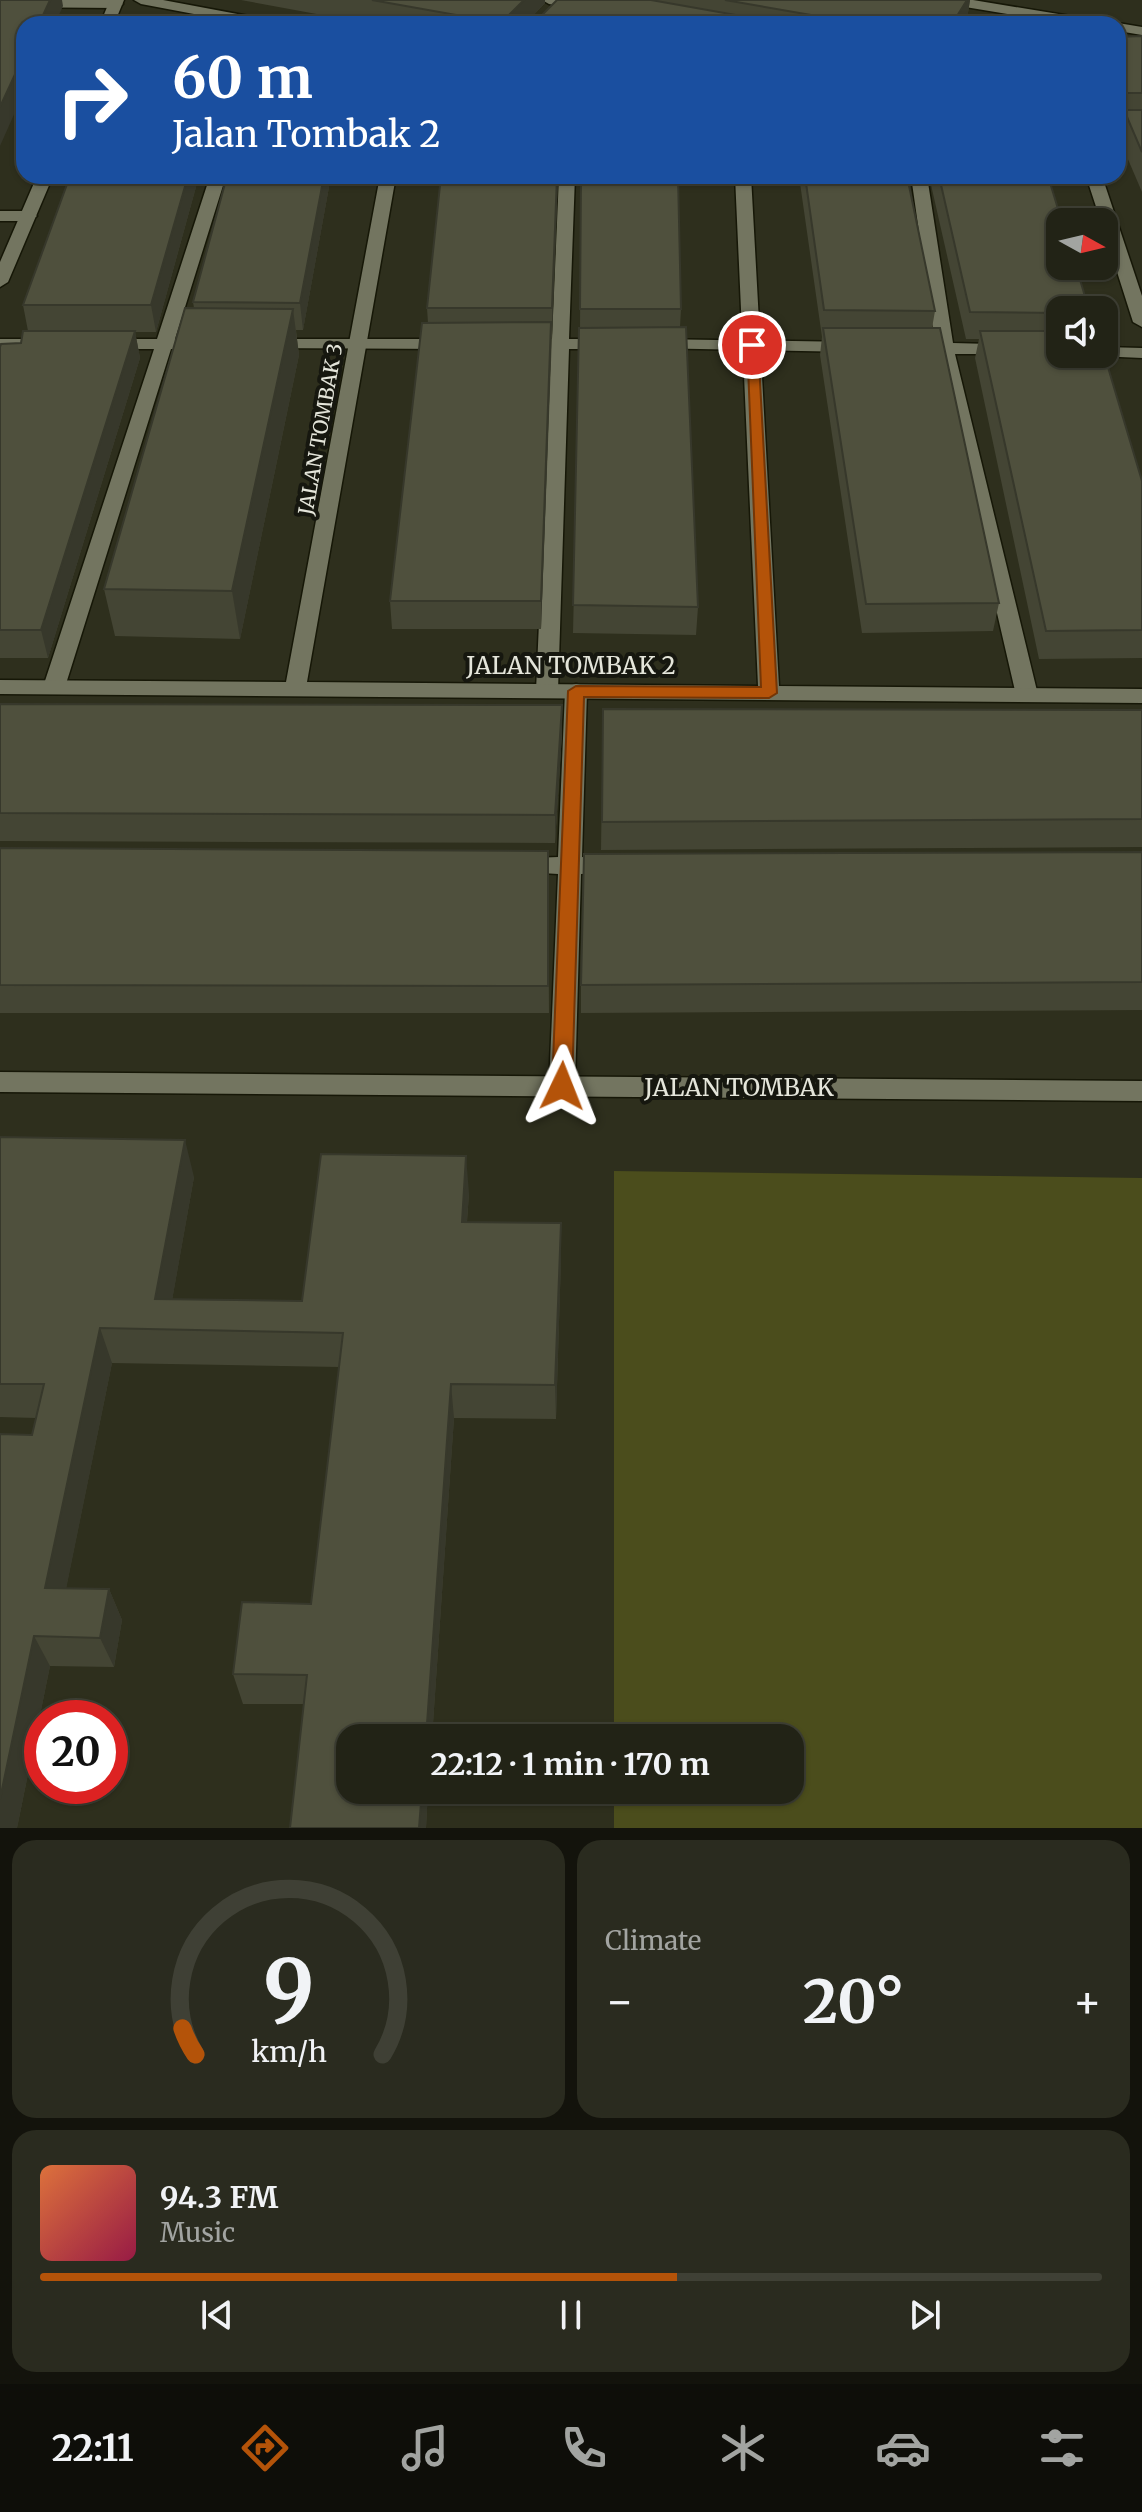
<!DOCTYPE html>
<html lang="en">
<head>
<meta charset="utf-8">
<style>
	:root { --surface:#222316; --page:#2a2b1f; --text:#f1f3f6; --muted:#a2a4a1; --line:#3f4035; --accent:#b45309 }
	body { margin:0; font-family:Merriweather,serif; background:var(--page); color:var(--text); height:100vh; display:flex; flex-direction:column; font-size:30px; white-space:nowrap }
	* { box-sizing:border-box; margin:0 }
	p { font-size:26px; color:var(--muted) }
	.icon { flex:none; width:44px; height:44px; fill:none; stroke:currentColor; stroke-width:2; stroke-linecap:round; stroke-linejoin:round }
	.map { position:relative; height:1828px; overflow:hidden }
	.sheet { display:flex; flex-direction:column; gap:12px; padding:12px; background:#13130c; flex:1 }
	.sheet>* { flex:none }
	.hud { position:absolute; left:16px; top:16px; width:1110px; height:168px; border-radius:24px; box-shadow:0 2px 6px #0004,0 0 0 2px var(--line); background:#1a4fa0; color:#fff; overflow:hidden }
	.needle { width:52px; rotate:98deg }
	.tools { position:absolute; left:1046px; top:208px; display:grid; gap:16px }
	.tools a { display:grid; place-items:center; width:72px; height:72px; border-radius:16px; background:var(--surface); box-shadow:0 2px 6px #0004,0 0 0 2px var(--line); font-size:40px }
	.speed { position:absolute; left:24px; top:1700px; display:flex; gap:16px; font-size:40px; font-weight:700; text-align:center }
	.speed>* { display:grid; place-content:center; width:104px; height:104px; border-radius:50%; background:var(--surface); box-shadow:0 2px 6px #0004,0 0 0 2px var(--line); line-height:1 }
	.speed .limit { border:12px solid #d22; background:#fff; color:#111 }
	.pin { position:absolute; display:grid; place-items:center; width:68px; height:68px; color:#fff; margin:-34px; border:4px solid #fff; border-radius:50%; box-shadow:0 2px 8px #0007 }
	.me { position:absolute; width:88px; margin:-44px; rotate:2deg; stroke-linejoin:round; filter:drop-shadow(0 0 6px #0008) }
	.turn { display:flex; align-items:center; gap:28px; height:168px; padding:0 24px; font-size:36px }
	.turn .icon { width:104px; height:104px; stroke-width:2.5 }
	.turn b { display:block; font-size:56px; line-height:68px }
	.big { font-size:60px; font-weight:700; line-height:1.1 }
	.sheet .card { flex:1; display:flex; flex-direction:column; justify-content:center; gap:12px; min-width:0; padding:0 28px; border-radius:24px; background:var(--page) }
	.sheet .dial { align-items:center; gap:0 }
	.dial svg { height:208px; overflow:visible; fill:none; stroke:var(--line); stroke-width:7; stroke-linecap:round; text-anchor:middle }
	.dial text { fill:var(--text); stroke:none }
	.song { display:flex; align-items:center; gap:24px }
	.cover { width:96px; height:96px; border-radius:12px; background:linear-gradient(135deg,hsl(20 70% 55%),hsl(340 70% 35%)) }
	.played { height:8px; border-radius:4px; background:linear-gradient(90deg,var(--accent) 60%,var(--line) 60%) }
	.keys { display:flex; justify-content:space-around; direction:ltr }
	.heat { display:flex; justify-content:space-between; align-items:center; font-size:44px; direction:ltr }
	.sheet .tiles { flex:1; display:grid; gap:12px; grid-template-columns:1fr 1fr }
	.card:last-child { grid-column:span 2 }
	.trip { position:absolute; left:336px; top:1724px; width:468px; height:80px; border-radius:24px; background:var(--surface); box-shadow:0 2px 6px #0004,0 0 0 2px var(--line); font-weight:700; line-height:80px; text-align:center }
	.tab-bar { display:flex; height:128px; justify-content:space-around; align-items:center; background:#0e0e09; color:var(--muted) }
	.tab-bar .icon { width:56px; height:56px }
	.tab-bar .active { color:var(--accent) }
	.tab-bar b { font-size:36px; color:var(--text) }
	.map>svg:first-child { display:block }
	.green { fill:#4b4d1c }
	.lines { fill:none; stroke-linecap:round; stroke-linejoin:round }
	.lane-casing { stroke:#161707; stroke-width:3 }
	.street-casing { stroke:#161707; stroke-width:3 }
	.lane { fill:#737560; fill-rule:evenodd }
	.street { fill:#737560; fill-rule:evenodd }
	.wall { fill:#444534 }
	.shaded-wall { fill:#37382b }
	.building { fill:#4f503d; stroke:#37382b; stroke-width:2 }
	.route { fill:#b45309; stroke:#753606; stroke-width:2 }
	.labels { text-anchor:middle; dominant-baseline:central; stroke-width:8; stroke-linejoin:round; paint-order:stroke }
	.far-street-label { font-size:20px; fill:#e4e5da; stroke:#16170f }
	.street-label { font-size:24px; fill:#e4e5da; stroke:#16170f }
</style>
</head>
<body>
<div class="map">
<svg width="1142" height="1828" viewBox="0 0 1142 1828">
	<rect width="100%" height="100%" fill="#2e2f1d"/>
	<!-- green -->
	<path class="green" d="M614 1171 1142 1178V1828H614V1790H790V1738H614Z"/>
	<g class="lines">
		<defs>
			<path id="lane" d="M0 0H117L123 4 116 8 0 7Z
				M542 0H573L596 7 589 11 549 4Z
				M210 176H226L175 339H206L215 344 206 349H171L65 687 62 692H46L43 687 154 349H106L97 344 106 339H157Z
				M559 176H575L569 339H610L619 344 610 349H569L558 691 555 696H539L536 691 551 349H518L509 344 518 339H552Z
				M911 176H927L953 343 1060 346V354H1067H955L1038 695 1035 700H1019L1016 695 937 354 914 353 905 348 914 343H935Z
				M0 211H29L37 216 29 221H0Z
				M0 339H38L47 344 38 349H0Z
				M266 339H450L459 344 450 349 260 348 257 344 260 340Z
				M654 339 854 342 863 347 854 352 648 348 645 344 648 340Z
				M1104 347 1142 348V358L1098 356 1104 354Z
				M576 684 584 686 587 691 582 857 624 860 628 866 624 872 581 874 575 1086 571 1093 562 1096 553 1093 549 1086 558 874 508 871 504 865 508 859 558 857 565 691 568 686Z"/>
			<path id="street" d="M110 0H124L114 24H100Z
				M134 0H163L270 20 277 24H247L141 4Z
				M940 0H973L1095 20 1102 24H1069L947 4Z
				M1118 23 1142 27V35L1118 31V24H1113Z
				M37 176H53L8 282 0 287V262Z
				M380 176H396L307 682 758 686 735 176H751L779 686 1142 689V703L0 694V680L286 682Z
				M1086 176H1102L1142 296V327L1133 322 1104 231V222H1101Z
				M0 1072 1142 1081V1101L0 1092Z"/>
		</defs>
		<!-- lane casing -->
		<use href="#lane" class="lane-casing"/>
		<!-- street casing -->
		<use href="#street" class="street-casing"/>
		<!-- lane -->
		<use href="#lane" class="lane"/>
		<!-- street -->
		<use href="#street" class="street"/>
	</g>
	<!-- wall -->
	<path class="wall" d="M241 0H545V3L525 24H371Z
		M557 0H970L967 19 964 24H533Z
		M1142 36V192L1118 136 1122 118H1118V37Z
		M199 176 156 332H135L140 358 48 658H0V347L21 343 28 331 23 305Z
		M227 176H331L303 330H296L299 355 240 639 115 636 104 589 194 308 193 302Z
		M558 176 541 629H392L390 601 428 323 427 308Z
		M581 176 681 309 680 327 698 607 696 635 573 633 580 328Z
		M799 176H907L935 311 932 328 999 603 993 631 862 633 820 355 822 337Z
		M929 176H1048L1060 310V354L1142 481V658L1039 659 975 358 979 339H966Z
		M0 704 562 705V733L555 843 0 841Z
		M603 709 1142 710V847L601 850Z
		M0 848 548 851 549 1013H0Z
		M1142 852V1010L581 1013V985Z
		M0 1137 194 1177 172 1300 302 1301 469 1193 467 1222 561 1259 556 1419 454 1418 432 1738H350V1790H428L426 1828H290L304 1704H243L233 1674 311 1604 339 1367 112 1363 66 1588 109 1589 122 1620 114 1667 50 1666 17 1828 32 1435 36 1418 0 1417Z"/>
	<!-- shaded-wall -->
	<path class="shaded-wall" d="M50 0H62L63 6 55 24H39Z
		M524 0H545V3L525 24H501Z
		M967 0H970L967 19 964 24H952Z
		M24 55V92L0 146V107Z
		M188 176H199L156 332 151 305Z
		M324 176H331L303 330 300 303Z
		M557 176H558L552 335V308Z
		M293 309 299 355 240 639 232 591Z
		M551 322V349L541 629V601Z
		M135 331 140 358 48 658 41 630Z
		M562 705V733L555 843V815Z
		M185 1140 194 1177 167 1329 155 1299Z
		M466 1156 469 1193 464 1258 462 1222Z
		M561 1223V1259L556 1419 555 1385Z
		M100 1328 112 1363 60 1619 45 1588Z
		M451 1384 454 1418 432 1738H426Z
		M109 1589 122 1620 114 1667 100 1638Z
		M34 1636 50 1666 17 1828H0V1799Z
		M422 1790H428L426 1828H419Z"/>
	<!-- building -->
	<path class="building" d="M0 0H50L39 24H24V55L0 107Z
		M372 0H524L501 23Z
		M557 0H651L786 24H533Z
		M725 0H967L952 24H863Z
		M1142 36V93H1122L1118 84V37Z
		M1124 110H1142V152Z
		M70 176H188L151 305H23Z
		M227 176H324L300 303 193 302Z
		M441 176H557L552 308H427Z
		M581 176H678L681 309H580Z
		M805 176H907L935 311 824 310Z
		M939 176H1048L1062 222H1060V266H1076L1089 310H1060V313L970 312Z
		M185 308 293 309 232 591 104 589Z
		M551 322 541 601H390L422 323Z
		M686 327 698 607 573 605 579 328Z
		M823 328H940L999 603 866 604Z
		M23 331H135L41 630H0V347L1 344 21 343Z
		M980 331H1060V354H1104L1142 481V630L1046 631Z
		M0 704 562 705 555 815 0 813Z
		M603 709 1142 710V819L602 822Z
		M0 848 548 851V986L0 985Z
		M1142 852V982L581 985 584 854Z
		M0 1137 185 1140 155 1299 302 1301 321 1154 466 1156 462 1222 561 1223 555 1385 451 1384 426 1738H350V1790H422L419 1828H290L307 1675 233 1674 242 1602 311 1604 343 1333 100 1328 45 1588 109 1589 100 1638 34 1636 0 1799V1434L32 1435 44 1384H0Z"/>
	<!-- route -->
	<path class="route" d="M747 342 758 345 777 693 769 698 584 697 572 1086 569 1092H555L552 1086 568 691 576 686 761 687Z"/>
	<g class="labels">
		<!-- far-street labels -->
		<g class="far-street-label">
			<text transform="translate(320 429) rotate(-80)">JALAN TOMBAK 3</text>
		</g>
		<!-- street labels -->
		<g class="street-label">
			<text x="571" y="665">JALAN TOMBAK 2</text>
			<text x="739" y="1087">JALAN TOMBAK</text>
		</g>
	</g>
</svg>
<div class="tools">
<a><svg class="needle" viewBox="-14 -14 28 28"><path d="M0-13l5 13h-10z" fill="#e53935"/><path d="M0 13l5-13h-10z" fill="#a2a4a1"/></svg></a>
<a><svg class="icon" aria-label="sound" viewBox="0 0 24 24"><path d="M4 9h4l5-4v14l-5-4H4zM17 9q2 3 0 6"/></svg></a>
</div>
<div class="speed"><div class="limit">20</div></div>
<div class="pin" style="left:752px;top:345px;background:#d93025"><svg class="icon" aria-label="arrive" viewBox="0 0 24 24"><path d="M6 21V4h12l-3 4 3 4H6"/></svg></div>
<svg class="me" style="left:562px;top:1086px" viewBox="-20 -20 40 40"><path d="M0-17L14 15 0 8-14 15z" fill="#b45309" stroke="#fff" stroke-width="4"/></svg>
<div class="trip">22:12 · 1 min · 170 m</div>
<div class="hud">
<div class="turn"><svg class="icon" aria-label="right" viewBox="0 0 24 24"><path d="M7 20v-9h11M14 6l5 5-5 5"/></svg><div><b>60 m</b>Jalan Tombak 2</div></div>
</div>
</div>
<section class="sheet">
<div class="tiles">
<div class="card dial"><svg viewBox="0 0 100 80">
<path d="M14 69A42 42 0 1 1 86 69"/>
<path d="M14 69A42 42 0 0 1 9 59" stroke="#b45309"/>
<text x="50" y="56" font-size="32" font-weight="700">9</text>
<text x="50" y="72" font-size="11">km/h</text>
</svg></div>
<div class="card"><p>Climate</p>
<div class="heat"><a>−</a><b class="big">20°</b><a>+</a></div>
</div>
<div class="card">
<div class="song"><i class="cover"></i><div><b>94.3 FM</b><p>Music</p></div></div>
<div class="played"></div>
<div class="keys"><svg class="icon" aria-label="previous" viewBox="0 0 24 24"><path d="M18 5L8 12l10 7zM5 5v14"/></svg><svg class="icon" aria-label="pause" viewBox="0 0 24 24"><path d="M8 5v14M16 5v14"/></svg><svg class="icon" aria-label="next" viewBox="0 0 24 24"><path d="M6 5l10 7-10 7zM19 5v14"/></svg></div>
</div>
</div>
</section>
<nav class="tab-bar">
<b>22:11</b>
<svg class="icon active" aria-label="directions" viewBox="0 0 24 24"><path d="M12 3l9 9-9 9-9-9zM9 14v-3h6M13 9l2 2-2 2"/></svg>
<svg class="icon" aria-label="music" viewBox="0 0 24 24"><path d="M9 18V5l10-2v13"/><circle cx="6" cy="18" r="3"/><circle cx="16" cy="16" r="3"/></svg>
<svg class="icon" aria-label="phone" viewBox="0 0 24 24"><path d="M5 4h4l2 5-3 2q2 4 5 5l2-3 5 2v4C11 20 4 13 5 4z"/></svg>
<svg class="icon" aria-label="climate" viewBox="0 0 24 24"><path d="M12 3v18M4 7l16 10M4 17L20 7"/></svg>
<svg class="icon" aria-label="car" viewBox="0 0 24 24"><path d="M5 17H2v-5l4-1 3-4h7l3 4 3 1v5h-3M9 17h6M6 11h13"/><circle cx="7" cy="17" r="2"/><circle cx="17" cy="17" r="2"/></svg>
<svg class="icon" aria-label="filters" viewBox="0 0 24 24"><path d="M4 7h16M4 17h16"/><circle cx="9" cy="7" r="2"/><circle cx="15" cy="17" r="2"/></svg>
</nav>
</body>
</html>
